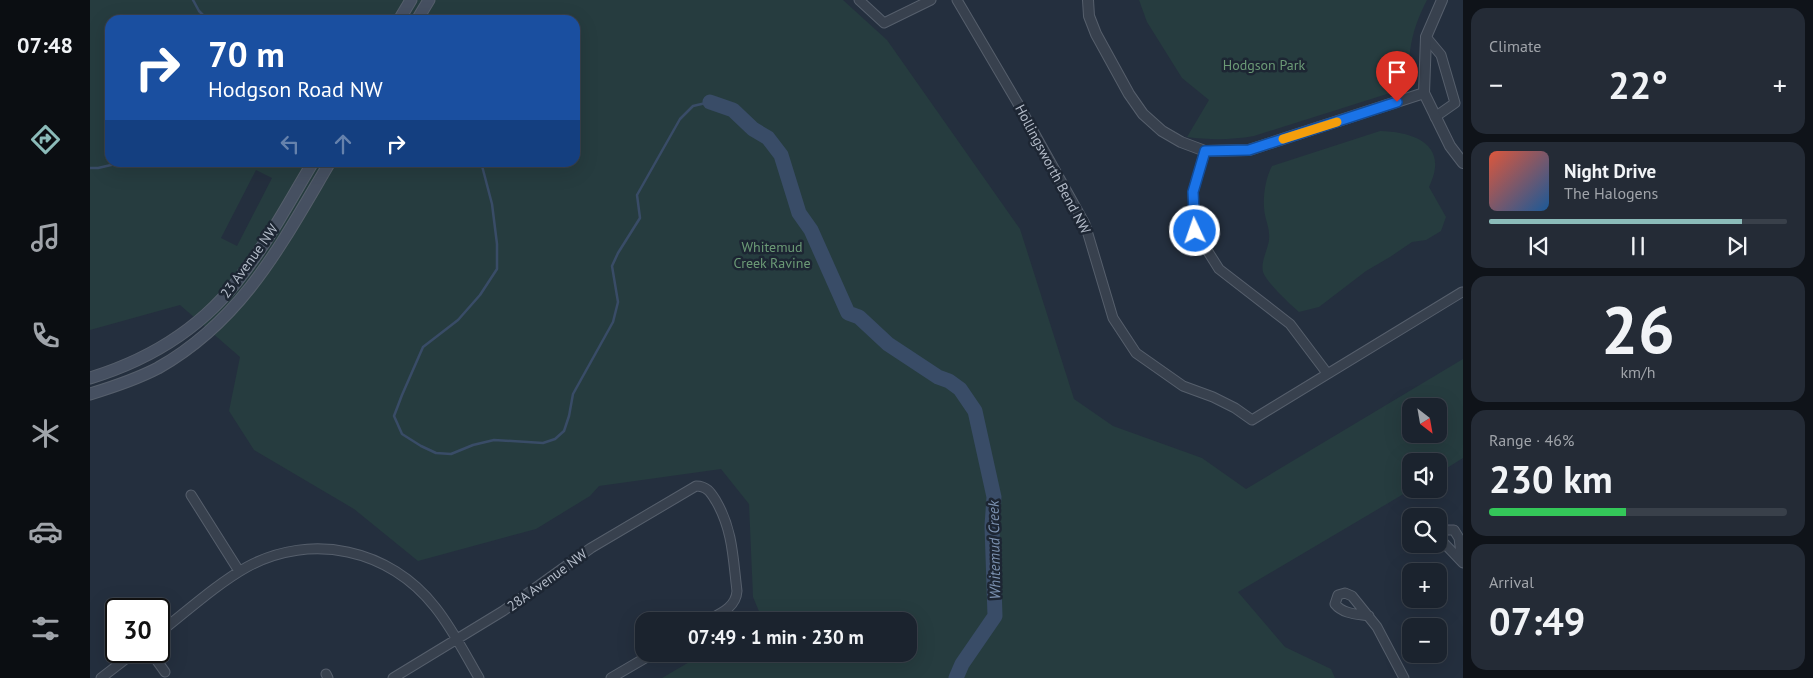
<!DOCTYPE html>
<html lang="en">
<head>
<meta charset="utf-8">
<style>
	:root { --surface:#1b232e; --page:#242b36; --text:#f1f3f6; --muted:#a0a4aa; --line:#39404a; --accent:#8bbbb9 }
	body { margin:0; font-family:"PT Sans",sans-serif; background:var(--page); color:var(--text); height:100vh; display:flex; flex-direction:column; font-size:19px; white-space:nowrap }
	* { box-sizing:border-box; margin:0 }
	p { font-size:16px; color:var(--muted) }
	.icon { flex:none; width:28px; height:28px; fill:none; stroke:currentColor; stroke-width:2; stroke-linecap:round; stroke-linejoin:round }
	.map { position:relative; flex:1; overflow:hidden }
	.panel { display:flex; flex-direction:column; gap:8px; padding:8px; background:#0f1319; width:350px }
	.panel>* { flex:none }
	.guide { position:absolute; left:15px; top:15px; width:475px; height:152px; border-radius:15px; box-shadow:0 5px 20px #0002,0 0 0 1px var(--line); background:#1a4fa0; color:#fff; overflow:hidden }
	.needle { width:32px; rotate:149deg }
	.controls { position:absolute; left:1312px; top:398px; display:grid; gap:10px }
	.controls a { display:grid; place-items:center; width:45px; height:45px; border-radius:10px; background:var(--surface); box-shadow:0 5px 20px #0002,0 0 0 1px var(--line); font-size:25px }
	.speed { position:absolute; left:15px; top:598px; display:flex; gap:10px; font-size:25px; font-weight:700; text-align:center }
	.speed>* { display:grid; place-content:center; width:65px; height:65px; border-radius:50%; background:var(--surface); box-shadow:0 5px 20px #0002,0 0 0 1px var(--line); line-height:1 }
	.speed .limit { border:2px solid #111; border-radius:8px; background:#fff; color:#111 }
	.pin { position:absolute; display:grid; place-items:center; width:42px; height:42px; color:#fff; margin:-51px -21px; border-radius:50% 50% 50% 0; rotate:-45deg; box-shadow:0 0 5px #0007 }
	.pin .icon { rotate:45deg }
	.me { position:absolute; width:55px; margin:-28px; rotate:357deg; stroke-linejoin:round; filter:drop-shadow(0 0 4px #0008) }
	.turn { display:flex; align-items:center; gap:18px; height:105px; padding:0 20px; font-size:22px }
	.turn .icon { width:65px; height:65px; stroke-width:2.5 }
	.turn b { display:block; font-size:35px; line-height:42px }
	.lanes { display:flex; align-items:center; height:48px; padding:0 20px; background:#0003; justify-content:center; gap:25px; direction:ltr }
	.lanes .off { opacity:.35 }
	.big { font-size:38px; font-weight:600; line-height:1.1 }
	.panel .card { flex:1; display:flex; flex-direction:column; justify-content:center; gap:8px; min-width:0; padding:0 18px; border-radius:15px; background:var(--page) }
	.panel .dial { align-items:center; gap:0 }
	.dial b { font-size:65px; line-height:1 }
	.song { display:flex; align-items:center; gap:15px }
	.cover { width:60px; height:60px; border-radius:8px; background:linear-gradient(135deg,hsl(10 70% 55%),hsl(210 70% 35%)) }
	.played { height:5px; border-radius:2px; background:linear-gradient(90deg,var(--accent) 85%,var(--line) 85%) }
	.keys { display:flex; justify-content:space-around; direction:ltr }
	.heat { display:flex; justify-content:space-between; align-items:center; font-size:28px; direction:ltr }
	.charge { height:8px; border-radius:4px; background:linear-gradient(90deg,#34c759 46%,var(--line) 0) }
	.trip { position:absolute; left:545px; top:612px; width:282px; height:50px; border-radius:15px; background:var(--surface); box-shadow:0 5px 20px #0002,0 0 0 1px var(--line); font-weight:600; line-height:50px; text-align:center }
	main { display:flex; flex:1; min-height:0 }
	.tab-bar { display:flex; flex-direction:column; width:90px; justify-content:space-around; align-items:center; background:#0b0e12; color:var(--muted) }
	.tab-bar .icon { width:35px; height:35px }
	.tab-bar .on { color:var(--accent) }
	.tab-bar b { font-size:22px; color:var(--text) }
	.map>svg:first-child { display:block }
	.green { fill:#263c3f; fill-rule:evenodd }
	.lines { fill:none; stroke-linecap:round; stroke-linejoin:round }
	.stream { stroke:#394c67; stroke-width:2.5 }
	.river { stroke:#394c67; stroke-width:15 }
	.minor-casing { stroke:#565f6c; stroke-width:11 }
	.tertiary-casing { stroke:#565f6c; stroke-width:12 }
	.secondary-casing { stroke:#565f6c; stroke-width:13 }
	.minor { stroke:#38414e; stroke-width:9 }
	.tertiary { stroke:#38414e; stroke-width:10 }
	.secondary { stroke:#465061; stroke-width:11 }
	.route-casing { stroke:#114b97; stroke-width:12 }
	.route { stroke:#1a73e8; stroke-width:9 }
	.slow { stroke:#f59e0b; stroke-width:9 }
	.labels { text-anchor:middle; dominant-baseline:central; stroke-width:5; stroke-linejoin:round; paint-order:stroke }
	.park-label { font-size:14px; fill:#6b9a76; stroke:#1d2633 }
	.street-label { font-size:14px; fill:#b4bcc9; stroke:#1d2633 }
	.water-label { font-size:15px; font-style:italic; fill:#7c92b1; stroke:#1d2633 }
</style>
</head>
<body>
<main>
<nav class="tab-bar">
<b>07:48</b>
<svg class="icon on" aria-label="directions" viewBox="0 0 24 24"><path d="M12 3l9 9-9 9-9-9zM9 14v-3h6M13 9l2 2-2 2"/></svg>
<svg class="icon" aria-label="music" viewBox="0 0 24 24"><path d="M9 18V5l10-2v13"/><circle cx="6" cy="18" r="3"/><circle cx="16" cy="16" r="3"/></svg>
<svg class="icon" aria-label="phone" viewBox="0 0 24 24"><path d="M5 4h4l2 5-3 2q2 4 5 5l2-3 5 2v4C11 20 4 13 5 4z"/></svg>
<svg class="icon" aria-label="climate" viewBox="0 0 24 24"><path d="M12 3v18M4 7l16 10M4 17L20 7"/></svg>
<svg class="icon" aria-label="car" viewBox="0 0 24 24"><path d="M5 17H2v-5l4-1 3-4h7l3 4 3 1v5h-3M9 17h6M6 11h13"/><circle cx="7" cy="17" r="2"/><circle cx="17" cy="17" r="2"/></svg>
<svg class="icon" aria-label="filters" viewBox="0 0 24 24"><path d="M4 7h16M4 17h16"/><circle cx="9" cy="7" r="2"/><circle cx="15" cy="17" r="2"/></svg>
</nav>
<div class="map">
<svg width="1373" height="678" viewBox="0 0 1373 678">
	<rect width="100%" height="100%" fill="#242f3e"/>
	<!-- green -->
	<path class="green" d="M0 0H753L797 40 930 229 984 399 1023 426 1112 458 1156 489 1373 359V458L1349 473V461H1321L1322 489 1148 592 1195 647 1241 669 1245 678H572L613 654H819V621H673L663 597 659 504 631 469 509 486 500 496 446 529 328 561 264 509 164 450 139 411 150 357 90 305 0 330ZM20 20H485V162H20ZM166 170 182 178 147 246 131 238ZM1321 406H1349V434H1321Z
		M1049 0H1337C1321 31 1318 52 1319 87L1164 136C1141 140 1120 140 1097 137L1119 100 1092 78 1057 22Z
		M1290 131C1327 132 1359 146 1339 187L1356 217 1351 231 1336 240 1322 242 1300 257 1276 271 1229 307 1209 312C1200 304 1177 283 1173 272 1170 259 1181 246 1179 234 1179 227 1176 221 1175 215 1172 200 1175 179 1182 166Z"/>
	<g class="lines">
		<!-- stream -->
		<path class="stream" d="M103 0 109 11 118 20
			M391 162 402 204 407 244V269L390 295 368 320 333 347 312 395 304 416 312 434 331 446 346 453 361 454 383 445 404 440 453 443 465 439 474 431 479 416 483 394 523 322 528 302 522 266 528 253 550 218 547 195 590 119 603 106 620 102
			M0 168H8L34 162"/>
		<!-- river -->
		<path class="river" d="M620 102 643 110 663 129 678 138 691 155 709 213 721 230 758 313 769 317 798 344 848 377 859 381 870 389 885 411 904 497 902 526 905 616 872 664 866 678"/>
		<defs>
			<path id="minor" d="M769 0 794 23 841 0
				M867 0 927 102 995 224 1023 318 1046 353 1093 386 1123 397 1145 408 1162 420 1372 292
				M1336 37 1351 55 1365 103 1345 117
				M1115 151 1103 192 1105 231 1129 269 1200 324 1237 373
				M101 495 149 571
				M1372 561 1369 538 1364 530H1356L1352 533 1351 540 1373 563
				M1279 616C1267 614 1253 614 1245 604L1248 595 1255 593 1262 596 1287 627 1314 678
				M69 633C96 612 128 583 157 567 221 532 300 549 345 607 362 628 375 654 389 678
				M60 651 75 672
				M236 674 238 678
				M11 678 46 651
				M303 678 413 611 501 548 606 486C617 486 621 493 626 501 643 530 643 559 647 591 646 608 629 614 616 621
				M521 678 562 654"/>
			<path id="tertiary" d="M998 0 999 16 1006 34 1039 94 1053 114 1072 131 1091 142 1115 151 1159 150 1334 93
				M1352 0 1336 37 1334 93 1360 146 1373 163"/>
			<path id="secondary" d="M309 20 321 0
				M327 20 339 0
				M0 378C62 359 116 325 154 272 180 238 201 199 223 162
				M0 394C23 387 47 379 68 368 153 320 192 243 240 162"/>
		</defs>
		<!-- minor casing -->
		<use href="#minor" class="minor-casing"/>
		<!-- tertiary casing -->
		<use href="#tertiary" class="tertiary-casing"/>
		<!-- secondary casing -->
		<use href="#secondary" class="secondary-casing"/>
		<!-- minor -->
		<use href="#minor" class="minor"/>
		<!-- tertiary -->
		<use href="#tertiary" class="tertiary"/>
		<!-- secondary -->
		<use href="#secondary" class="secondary"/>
	</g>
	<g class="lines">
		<defs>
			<path id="route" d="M1105 231 1103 192 1115 151 1159 150 1307 102"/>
		</defs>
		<!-- route casing -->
		<use href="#route" class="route-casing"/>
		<!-- route -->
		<use href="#route" class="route"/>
		<!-- slow -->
		<path class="slow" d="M1193 139 1247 122"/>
	</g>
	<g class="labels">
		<!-- park labels -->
		<g class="park-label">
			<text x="1174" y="65">Hodgson Park</text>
			<text x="682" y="247">Whitemud<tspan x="682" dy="16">Creek Ravine</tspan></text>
		</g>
		<!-- street labels -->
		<g class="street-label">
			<text transform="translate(963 169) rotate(62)">Hollingsworth Bend NW</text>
			<text transform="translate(159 261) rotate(-54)">23 Avenue NW</text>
			<text transform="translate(457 580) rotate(-36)">28A Avenue NW</text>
		</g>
		<!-- water labels -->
		<g class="water-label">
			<text transform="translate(904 550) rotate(-91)">Whitemud Creek</text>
		</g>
	</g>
</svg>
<div class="controls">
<a><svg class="needle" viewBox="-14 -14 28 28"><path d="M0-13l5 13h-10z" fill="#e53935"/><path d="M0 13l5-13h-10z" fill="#a0a4aa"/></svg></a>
<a><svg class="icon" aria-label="sound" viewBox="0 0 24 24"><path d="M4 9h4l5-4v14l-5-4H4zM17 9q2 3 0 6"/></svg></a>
<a><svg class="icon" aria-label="search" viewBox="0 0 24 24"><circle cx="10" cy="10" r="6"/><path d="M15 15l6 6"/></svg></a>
<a>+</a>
<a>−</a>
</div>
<div class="speed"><div class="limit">30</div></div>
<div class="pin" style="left:1307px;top:102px;background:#d93025"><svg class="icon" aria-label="arrive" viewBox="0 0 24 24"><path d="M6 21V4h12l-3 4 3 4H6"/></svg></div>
<svg class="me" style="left:1105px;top:231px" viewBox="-20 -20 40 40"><circle r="17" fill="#1a73e8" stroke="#fff" stroke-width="3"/><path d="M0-11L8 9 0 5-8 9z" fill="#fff"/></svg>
<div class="trip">07:49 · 1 min · 230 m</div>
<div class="guide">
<div class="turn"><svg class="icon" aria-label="right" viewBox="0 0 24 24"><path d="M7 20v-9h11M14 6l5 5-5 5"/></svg><div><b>70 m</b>Hodgson Road NW</div></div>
<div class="lanes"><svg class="icon off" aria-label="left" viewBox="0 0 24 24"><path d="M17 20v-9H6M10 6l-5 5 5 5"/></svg><svg class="icon off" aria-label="ahead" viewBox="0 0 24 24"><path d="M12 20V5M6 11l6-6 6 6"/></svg><svg class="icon" aria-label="right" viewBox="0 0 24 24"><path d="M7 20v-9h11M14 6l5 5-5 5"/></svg></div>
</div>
</div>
<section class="panel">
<div class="card"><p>Climate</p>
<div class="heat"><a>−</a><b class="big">22°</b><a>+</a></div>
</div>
<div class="card">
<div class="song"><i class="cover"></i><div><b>Night Drive</b><p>The Halogens</p></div></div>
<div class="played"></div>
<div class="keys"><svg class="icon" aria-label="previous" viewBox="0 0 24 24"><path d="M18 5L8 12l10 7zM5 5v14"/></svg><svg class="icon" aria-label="pause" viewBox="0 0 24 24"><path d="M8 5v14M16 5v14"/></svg><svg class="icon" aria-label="next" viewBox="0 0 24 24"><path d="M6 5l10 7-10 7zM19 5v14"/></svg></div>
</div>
<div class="card dial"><b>26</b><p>km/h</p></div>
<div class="card"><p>Range · 46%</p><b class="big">230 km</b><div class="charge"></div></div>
<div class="card"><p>Arrival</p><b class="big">07:49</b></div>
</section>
</main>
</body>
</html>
